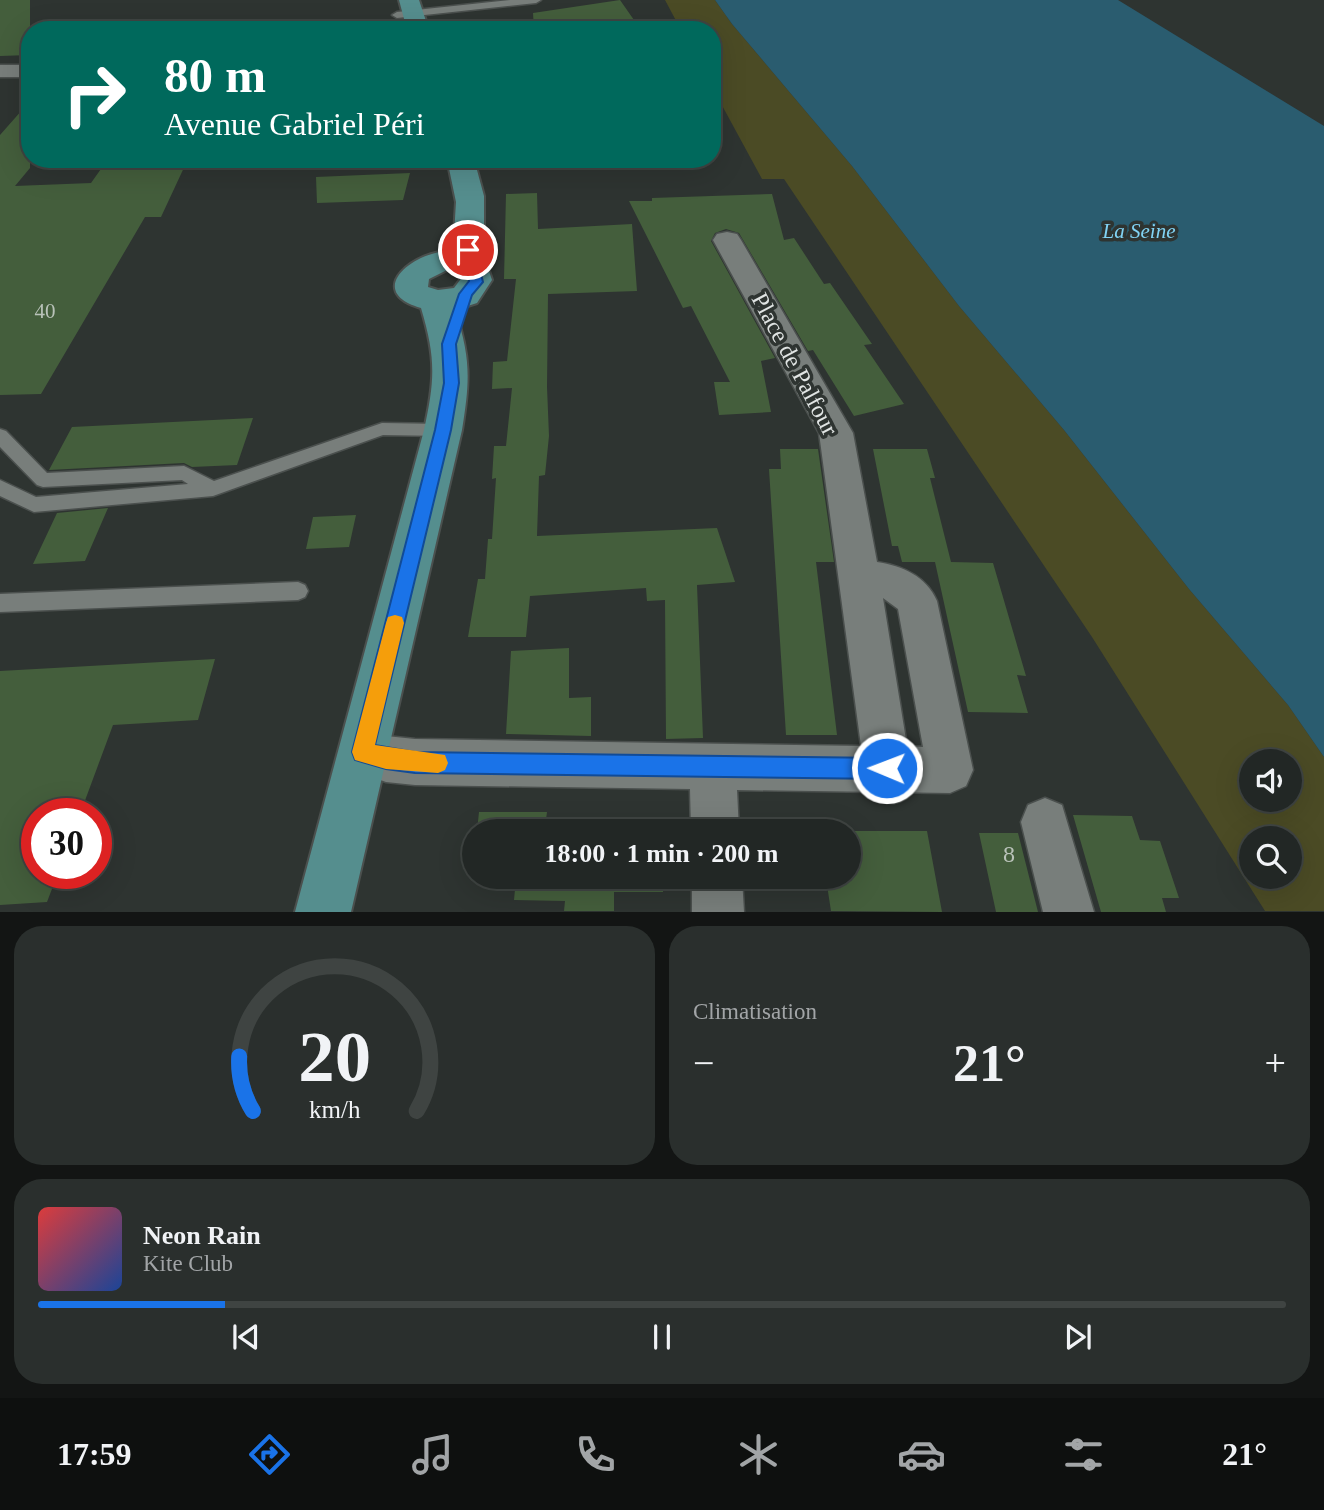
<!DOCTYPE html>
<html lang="fr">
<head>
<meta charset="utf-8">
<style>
	:root { --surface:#222725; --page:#2a2f2d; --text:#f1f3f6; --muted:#a2a5a7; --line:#3f4442; --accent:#1a73e8 }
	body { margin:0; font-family:"Times New Roman",serif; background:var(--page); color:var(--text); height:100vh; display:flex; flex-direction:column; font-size:26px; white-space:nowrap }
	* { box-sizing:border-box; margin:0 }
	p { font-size:23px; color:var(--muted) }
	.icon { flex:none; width:38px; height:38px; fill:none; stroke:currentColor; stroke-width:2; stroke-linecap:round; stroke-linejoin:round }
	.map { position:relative; height:912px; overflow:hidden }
	.drawer { display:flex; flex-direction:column; gap:14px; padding:14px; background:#131514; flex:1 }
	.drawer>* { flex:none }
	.top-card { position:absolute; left:21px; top:21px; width:700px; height:147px; border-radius:28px; box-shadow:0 7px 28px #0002,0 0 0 2px var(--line); background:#00695c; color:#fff; overflow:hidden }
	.tools { position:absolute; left:1239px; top:749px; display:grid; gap:14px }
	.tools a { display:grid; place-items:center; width:63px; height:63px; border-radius:50%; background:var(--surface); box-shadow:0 7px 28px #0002,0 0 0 2px var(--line); font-size:35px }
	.speed { position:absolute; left:21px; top:798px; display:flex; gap:14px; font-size:35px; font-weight:700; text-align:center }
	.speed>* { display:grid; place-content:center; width:91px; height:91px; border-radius:50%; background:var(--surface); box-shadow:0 7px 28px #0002,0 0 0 2px var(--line); line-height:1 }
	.speed .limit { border:10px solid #d22; background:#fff; color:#111 }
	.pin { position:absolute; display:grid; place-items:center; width:60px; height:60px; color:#fff; margin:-30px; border:4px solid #fff; border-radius:50%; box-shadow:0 2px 7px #0007 }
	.me { position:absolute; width:77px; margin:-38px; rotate:271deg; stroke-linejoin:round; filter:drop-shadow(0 0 5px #0008) }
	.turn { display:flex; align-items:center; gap:24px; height:147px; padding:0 28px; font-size:32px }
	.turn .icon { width:91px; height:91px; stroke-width:2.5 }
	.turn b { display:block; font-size:49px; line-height:60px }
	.big { font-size:52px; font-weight:700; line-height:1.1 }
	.drawer .tile { flex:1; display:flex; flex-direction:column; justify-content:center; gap:10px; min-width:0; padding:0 24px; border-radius:28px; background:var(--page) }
	.drawer .dial { align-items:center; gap:0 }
	.dial svg { height:182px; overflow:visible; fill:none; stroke:var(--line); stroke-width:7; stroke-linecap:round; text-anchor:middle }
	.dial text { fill:var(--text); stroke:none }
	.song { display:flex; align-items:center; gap:21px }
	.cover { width:84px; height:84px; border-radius:10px; background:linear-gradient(135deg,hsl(0 70% 55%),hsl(220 70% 35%)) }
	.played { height:7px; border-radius:4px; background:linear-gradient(90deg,var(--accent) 15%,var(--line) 15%) }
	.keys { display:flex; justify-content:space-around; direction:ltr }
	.heat { display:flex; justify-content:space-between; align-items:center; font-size:38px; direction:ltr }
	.drawer .tiles { flex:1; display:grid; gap:14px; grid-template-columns:1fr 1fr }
	.tile:last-child { grid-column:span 2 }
	.trip { position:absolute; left:462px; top:819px; width:399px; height:70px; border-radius:35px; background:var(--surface); box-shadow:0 7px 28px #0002,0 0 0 2px var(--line); font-weight:700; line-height:70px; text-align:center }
	.dock { display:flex; height:112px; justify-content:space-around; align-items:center; background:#0e100f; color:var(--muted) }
	.dock .icon { width:49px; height:49px }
	.dock .selected { color:var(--accent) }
	.dock b { font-size:32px; color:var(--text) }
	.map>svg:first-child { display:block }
	.green { fill:#4b4b25; fill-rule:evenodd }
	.water { fill:#2a5c6f }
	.building { fill:#445e3c }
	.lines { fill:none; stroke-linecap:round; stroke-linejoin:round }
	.lane-casing { stroke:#4b504e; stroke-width:3 }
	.street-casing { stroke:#4b504e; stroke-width:3 }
	.primary-casing { stroke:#4b504e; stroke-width:4 }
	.lane { fill:#787e7b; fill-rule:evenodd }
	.street { fill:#787e7b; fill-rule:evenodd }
	.primary { fill:#558e8e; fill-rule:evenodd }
	.route { fill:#1a73e8; stroke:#114b97; stroke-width:2 }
	.slow { fill:#f59e0b }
	.labels { text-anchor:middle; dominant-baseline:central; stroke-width:7; stroke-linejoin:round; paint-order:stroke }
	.far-water-label { font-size:21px; font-style:italic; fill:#81d3f4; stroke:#2e3431 }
	.number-label { font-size:21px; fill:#b9c2b9 }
	.street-label { font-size:24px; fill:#e0e4e3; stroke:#2e3431 }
	.near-number-label { font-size:24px; fill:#b9c2b9 }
</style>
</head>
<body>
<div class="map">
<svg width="1324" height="912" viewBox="0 0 1324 912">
	<rect width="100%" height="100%" fill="#2e3431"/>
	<!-- green -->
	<path class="green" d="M665 0H715L732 24 852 166 959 306 1064 430 1189 589 1288 705 1324 757V911H1265L1092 637 784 179H762L712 87V30H681ZM1251 761H1290V800H1251ZM1251 838H1290V877H1251Z"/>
	<!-- water -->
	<path class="water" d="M715 0H1118L1324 126V757L1288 705 1189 589 1064 430 959 306 852 166 732 24Z"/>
	<!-- building -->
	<path class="building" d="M0 0H30V55L0 56Z
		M620 0 641 30H534L533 13Z
		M30 101V168L15 186 91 183 108 159H188L161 217H145L41 394 0 395V135Z
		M410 173 403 200 317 203 316 177Z
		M537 193 538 229 632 224 637 291 548 294 547 387 549 436 545 475 539 476 537 536 717 528 735 582 697 585 703 738 666 739 665 600 647 601 646 588 530 596 526 637H468L478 579H485L488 539H492L496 478 492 479 494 446H506L512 388 492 389 493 362 507 361 516 279H504L506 194Z
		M772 194 784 240 794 238 824 284 830 283 872 344 864 345 904 404 854 416 813 350 808 351 739 233 726 229 715 233 711 241 775 358 761 361 771 412 719 415 714 382H730L691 306 683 308 629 201H652V198Z
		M253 418 237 465 192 467 184 463 49 470 72 427Z
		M780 449H818L834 562H816L837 735H786L769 469H781Z
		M873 449H927L935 478H930L951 562 993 563 1026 676 1017 675 1028 713 968 712 935 562H902L898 546H892Z
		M108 508 85 561 33 564 57 513Z
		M356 515 349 547 306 549 313 517Z
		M569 648V698L591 697V736L506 734 511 651Z
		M215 659 198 720 113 725 80 814H37V873H58L47 902 0 905V671Z
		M479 812H547L545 827 663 825V831H477Z
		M1073 815 1132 816 1140 840 1160 841 1179 898H1162L1166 912H1101Z
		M842 823 844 831H927L942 912 831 911 827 885 785 887 784 877H849V831H778V824Z
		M979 833H1018L1038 912H996Z
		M474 849V877H663V892H614V911H564L565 901 514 900 516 879H470Z"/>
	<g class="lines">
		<defs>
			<path id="lane" d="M510 0H541L536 3 397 18 392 15 397 12Z
				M382 423 443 424 449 425 452 430 449 435 443 436 383 435 213 496 34 512 0 496V480L36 497 188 484 182 480 43 487 37 485 0 447V429L6 431 47 473 184 466 214 481Z
				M298 582 305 585 308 591 305 597 298 600 0 612V594Z"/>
			<path id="street" d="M0 65H30V77H0Z
				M727 232 737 234 741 240 853 433 877 562C903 566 926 576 937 601L973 770 966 786 950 793 737 790 739 831H691L690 789 415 785 386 782 347 768 340 752 347 736 363 729 386 736 415 739 861 746 819 433 713 240 717 234ZM883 598 898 609 923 747 907 746Z
				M1045 798 1062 805 1094 912H1043L1021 822 1028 805Z
				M692 877H742L744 912H692Z"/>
			<path id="primary" d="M399 0H419L429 30H407Z
				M447 159H474L484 196V256L492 280 477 303 455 310C471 358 470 381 462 430L351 912H295L424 430C435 380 436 358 421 308 362 291 416 249 453 251L456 202ZM447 270 460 273V280L454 288 438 290 428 287 429 279Z"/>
		</defs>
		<!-- lane casing -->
		<use href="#lane" class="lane-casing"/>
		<!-- street casing -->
		<use href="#street" class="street-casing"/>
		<!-- primary casing -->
		<use href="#primary" class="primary-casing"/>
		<!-- lane -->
		<use href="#lane" class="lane"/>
		<!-- street -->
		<use href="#street" class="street"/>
		<!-- primary -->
		<use href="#primary" class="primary"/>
	</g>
	<!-- route -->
	<path class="route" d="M468 247 475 250 483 282 472 295 456 344 459 383 451 430 375 745 415 752 887 758 894 761 897 768 894 776 887 779 415 773 386 769 355 760 352 752 435 430 444 383 442 344 459 294 469 281 462 250Z"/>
	<!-- slow -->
	<path class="slow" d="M395 615 402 617 404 623 375 745 445 755 448 763 445 770 438 773 386 769 355 760 352 752 386 623 388 617Z"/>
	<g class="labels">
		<!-- far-water labels -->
		<g class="far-water-label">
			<text x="1139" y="231">La Seine</text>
		</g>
		<!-- number labels -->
		<g class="number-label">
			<text x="45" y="311">40</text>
		</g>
		<!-- street labels -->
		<g class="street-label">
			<text transform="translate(795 364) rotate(62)">Place de Palfour</text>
		</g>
		<!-- near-number labels -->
		<g class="near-number-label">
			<text x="1009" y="854">8</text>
		</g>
	</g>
</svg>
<div class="tools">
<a><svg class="icon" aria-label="sound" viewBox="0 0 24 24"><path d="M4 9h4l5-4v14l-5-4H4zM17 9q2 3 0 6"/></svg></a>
<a><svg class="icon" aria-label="search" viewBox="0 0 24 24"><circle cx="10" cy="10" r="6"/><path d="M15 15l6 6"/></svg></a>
</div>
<div class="speed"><div class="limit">30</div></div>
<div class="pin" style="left:468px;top:250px;background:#d93025"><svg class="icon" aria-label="arrive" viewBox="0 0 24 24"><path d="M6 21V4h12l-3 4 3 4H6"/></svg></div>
<svg class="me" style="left:887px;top:768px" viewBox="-20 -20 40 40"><circle r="17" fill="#1a73e8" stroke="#fff" stroke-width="3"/><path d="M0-11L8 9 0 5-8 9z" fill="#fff"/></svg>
<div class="trip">18:00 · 1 min · 200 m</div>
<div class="top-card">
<div class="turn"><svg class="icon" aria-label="right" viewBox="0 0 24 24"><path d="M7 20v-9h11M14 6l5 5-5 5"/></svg><div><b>80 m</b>Avenue Gabriel Péri</div></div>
</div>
</div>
<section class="drawer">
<div class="tiles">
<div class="tile dial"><svg viewBox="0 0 100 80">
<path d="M14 69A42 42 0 1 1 86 69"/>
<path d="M14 69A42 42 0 0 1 8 45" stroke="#1a73e8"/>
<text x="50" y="56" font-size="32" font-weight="700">20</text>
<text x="50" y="72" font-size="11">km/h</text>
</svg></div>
<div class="tile"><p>Climatisation</p>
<div class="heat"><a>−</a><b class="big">21°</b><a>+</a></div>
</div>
<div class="tile">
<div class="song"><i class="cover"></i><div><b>Neon Rain</b><p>Kite Club</p></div></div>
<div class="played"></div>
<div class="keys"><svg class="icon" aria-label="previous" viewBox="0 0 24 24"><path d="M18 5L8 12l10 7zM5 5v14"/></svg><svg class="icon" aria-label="pause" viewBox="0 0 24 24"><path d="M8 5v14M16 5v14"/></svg><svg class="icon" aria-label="next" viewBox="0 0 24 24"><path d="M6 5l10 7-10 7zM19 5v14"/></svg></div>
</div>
</div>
</section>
<nav class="dock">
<b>17:59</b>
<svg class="icon selected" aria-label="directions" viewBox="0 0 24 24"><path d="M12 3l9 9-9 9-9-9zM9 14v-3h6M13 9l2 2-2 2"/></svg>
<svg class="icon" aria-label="music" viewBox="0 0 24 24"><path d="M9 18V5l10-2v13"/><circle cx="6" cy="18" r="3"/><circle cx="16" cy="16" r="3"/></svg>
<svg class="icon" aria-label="phone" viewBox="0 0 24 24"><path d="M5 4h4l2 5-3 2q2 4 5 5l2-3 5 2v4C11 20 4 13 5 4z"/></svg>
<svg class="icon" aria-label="climate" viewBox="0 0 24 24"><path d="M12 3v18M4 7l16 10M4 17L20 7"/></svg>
<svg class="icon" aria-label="car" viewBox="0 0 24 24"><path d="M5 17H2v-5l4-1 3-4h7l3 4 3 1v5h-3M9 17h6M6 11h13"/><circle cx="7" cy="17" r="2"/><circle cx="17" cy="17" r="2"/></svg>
<svg class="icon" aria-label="filters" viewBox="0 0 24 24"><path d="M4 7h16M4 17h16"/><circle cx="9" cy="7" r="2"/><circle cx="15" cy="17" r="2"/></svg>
<b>21°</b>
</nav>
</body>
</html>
